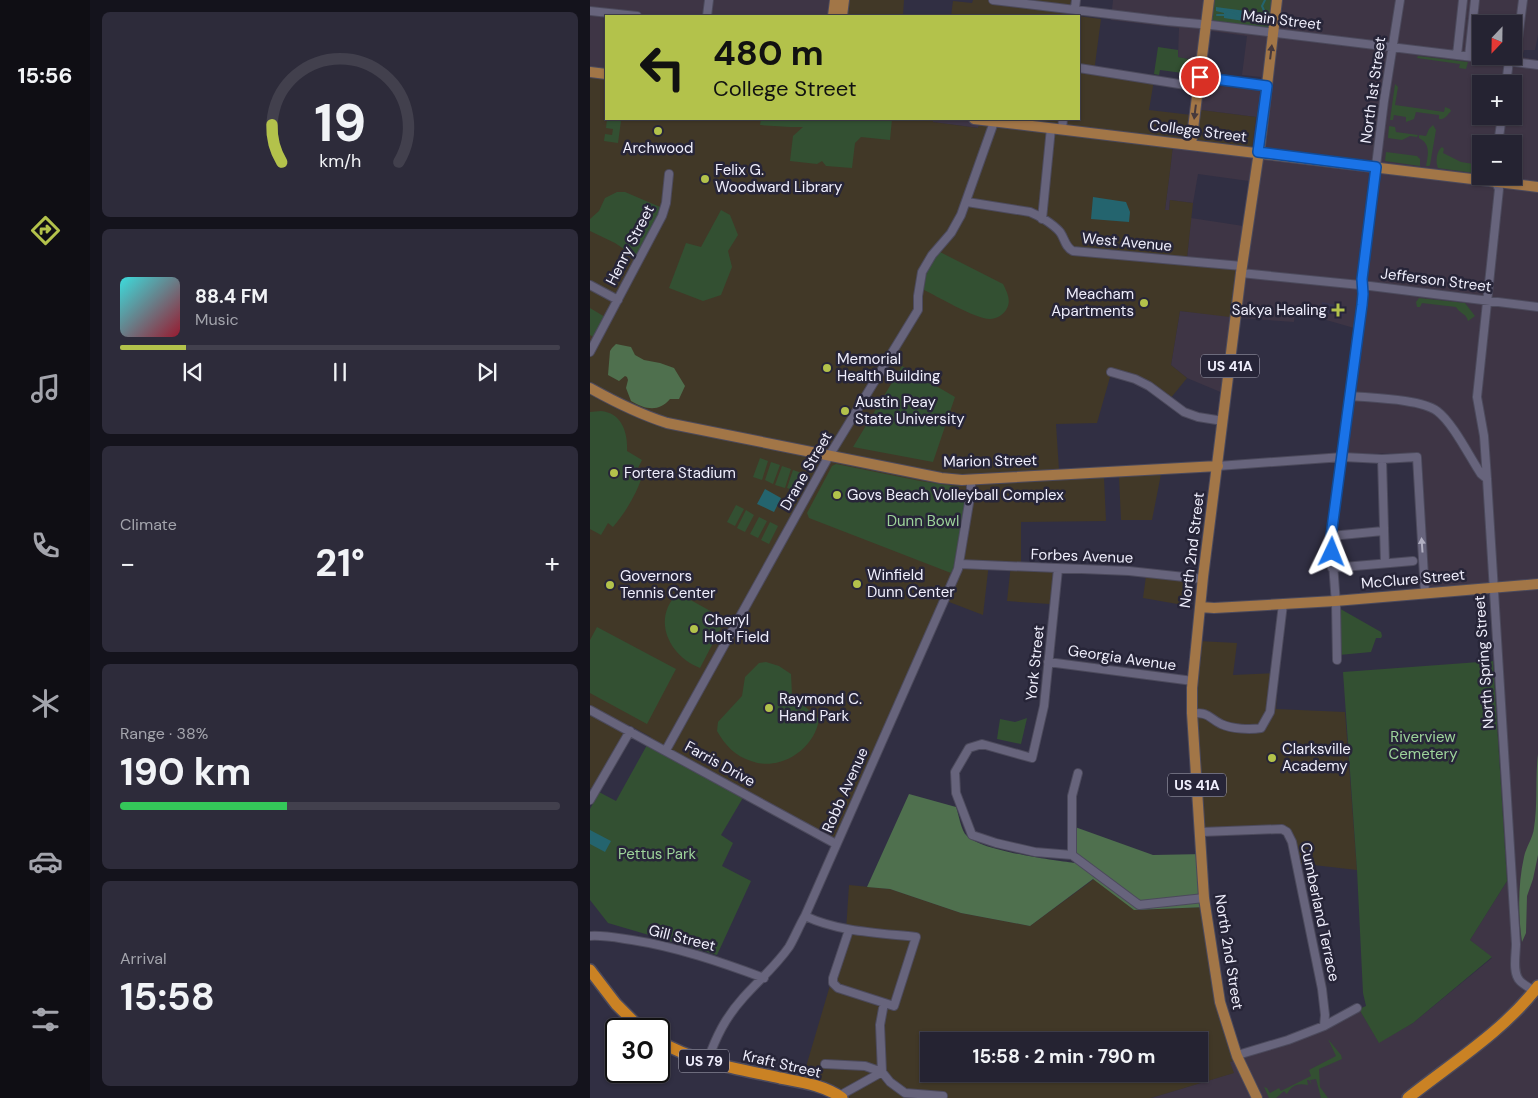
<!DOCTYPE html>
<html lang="en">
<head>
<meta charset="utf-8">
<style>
	:root { --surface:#252332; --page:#2d2b3a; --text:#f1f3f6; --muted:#a3a4ac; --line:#42404d; --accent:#b3c24b }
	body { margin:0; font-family:"DM Sans",sans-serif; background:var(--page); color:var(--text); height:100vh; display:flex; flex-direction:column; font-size:19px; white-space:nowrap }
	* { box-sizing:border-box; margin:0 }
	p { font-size:16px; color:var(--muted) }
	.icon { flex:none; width:28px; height:28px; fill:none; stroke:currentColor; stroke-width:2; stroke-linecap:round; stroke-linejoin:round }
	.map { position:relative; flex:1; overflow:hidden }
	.details { display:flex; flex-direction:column; gap:12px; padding:12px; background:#14131c; width:500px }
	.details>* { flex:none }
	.top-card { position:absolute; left:15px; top:15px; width:475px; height:105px; border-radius:0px; box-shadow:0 1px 4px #0004,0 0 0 1px var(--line); background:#b3c24b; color:#111; overflow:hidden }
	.needle { width:32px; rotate:202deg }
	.controls { position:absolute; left:882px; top:15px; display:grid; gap:10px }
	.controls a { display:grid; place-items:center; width:50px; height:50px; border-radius:0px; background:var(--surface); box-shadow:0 1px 4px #0004,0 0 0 1px var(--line); font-size:25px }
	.speed { position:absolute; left:15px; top:1018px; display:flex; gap:10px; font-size:25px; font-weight:700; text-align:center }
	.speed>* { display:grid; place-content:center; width:65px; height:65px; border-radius:50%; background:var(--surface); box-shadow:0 1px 4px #0004,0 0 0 1px var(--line); line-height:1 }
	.speed .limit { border:2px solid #111; border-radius:8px; background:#fff; color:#111 }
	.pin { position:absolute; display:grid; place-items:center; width:42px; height:42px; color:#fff; margin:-21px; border:2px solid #fff; border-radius:50%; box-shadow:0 1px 5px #0007 }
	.me { position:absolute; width:55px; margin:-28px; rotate:2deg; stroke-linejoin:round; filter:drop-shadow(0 0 4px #0008) }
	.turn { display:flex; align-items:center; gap:18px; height:105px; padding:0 25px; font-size:22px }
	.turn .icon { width:65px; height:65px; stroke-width:2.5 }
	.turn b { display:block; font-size:35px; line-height:42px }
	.big { font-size:38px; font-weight:700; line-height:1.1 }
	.details .tile { flex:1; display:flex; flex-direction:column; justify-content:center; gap:8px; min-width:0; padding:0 18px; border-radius:8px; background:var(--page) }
	.details .dial { align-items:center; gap:0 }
	.dial svg { height:130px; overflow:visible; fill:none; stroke:var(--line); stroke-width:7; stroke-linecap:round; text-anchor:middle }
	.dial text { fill:var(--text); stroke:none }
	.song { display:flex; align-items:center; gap:15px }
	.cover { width:60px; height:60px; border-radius:8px; background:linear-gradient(135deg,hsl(180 70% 55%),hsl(350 70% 35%)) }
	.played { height:5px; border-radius:2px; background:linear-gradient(90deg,var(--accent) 15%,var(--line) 15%) }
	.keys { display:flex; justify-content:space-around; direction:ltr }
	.heat { display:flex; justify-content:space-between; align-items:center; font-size:28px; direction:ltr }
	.charge { height:8px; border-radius:4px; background:linear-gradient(90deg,#34c759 38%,var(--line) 0) }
	.trip { position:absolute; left:330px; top:1032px; width:288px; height:50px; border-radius:0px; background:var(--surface); box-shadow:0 1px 4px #0004,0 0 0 1px var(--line); font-weight:700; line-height:50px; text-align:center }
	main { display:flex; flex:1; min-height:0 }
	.menu { display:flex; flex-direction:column; width:90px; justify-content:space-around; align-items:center; background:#0f0e14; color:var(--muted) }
	.menu .icon { width:35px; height:35px }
	.menu .on { color:var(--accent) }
	.menu b { font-size:22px; color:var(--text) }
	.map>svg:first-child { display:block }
	.commercial { fill:#3e3545; fill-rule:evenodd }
	.built { fill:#393651 }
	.education { fill:#413827; fill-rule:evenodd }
	.green { fill:#335032 }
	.forest { fill:#4f704e }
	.water { fill:#24646e }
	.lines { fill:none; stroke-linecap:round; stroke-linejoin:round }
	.stream { stroke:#24646e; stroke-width:2 }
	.minor-casing { stroke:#4c4a5c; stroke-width:10 }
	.major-casing { stroke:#4c4a5c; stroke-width:12 }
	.highway-casing { stroke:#4c4a5c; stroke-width:14 }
	.minor { stroke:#67647c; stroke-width:8 }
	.major { stroke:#a27647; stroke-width:10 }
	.highway { stroke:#ca8224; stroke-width:11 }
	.oneway { fill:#46393c }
	.oneway2 { fill:#b2b0c2 }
	.route-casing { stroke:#114b97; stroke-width:12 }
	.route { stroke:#1a73e8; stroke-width:9 }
	.poi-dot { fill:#b3c24b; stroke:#272538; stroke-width:2 }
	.labels { text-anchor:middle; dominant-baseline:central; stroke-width:5; stroke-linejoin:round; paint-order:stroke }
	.shield { fill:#272538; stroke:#b3b2c1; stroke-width:1 }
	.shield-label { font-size:14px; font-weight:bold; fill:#efeefc }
	.street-label { font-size:15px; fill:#efeefc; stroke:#272538 }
	.poi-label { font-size:15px; fill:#efeefc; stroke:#272538; text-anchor:start }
	.park-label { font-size:15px; fill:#9dd39a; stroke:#272538 }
</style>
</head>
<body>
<main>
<nav class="menu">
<b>15:56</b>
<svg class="icon on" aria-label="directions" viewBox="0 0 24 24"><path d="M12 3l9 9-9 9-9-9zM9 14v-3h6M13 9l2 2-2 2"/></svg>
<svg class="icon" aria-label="music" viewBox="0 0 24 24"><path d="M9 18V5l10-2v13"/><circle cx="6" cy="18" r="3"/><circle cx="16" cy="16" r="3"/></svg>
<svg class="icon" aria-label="phone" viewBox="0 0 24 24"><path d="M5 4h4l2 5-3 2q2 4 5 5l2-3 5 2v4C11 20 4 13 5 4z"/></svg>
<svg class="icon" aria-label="climate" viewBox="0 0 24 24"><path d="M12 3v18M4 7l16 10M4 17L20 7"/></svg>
<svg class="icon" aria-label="car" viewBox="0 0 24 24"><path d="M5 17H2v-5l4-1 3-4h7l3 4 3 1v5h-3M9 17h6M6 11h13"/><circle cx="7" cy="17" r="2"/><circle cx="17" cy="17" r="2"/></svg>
<svg class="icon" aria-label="filters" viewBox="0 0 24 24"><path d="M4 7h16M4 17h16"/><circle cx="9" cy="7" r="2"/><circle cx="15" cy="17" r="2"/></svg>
</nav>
<section class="details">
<div class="tile dial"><svg viewBox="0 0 100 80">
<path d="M14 69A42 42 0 1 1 86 69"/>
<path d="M14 69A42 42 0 0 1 8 46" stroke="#b3c24b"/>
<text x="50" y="56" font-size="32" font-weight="700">19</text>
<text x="50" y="72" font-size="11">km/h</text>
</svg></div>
<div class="tile">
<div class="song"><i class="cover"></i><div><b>88.4 FM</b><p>Music</p></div></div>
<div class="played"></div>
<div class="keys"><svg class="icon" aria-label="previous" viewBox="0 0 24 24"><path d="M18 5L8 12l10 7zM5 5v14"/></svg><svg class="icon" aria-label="pause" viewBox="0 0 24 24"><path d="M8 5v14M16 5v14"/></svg><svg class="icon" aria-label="next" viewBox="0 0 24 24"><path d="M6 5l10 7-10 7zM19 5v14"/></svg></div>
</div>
<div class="tile"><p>Climate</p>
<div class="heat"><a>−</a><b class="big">21°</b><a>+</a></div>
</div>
<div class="tile"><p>Range · 38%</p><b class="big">190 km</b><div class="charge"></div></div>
<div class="tile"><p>Arrival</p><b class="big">15:58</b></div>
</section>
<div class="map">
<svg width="948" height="1098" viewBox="0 0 948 1098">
	<rect width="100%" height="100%" fill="#312f43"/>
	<!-- commercial -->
	<path class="commercial" d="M0 0H239L238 16H16V78L0 76Z
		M523 0H623L621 20 679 28 683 0H948V35L945 50H934L932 57 948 60V1098H561L643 1073 639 1062 714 1038 769 1009 789 1042 823 1023 902 958 880 940 917 881 899 592 839 596 832 456 827 453 755 454 771 330 705 311 704 322 650 318 640 396 597 378 581 365 590 311 640 316 647 262 597 258 601 218 660 227 666 182 608 174 603 203 580 200 579 210H575L584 137 662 148 666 117 611 110 610 116 601 115 606 79 670 86 671 77 652 75 657 36 621 31 615 75 605 74 604 82 600 81 603 60 588 57 589 28 521 20ZM891 24H924V56H891ZM891 84H924V116H891ZM891 144H924V176H891Z
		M343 119H390L389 128 342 122Z"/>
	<!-- built -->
	<path class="built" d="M732 302 755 307 753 316 731 312Z"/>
	<!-- education -->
	<path class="education" d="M259 0H314L313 16H257Z
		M383 0H481L480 15 511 19 504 72 564 80 559 110 610 116 611 110 666 117 662 148 584 137 580 171 575 210H579L580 200 603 203 597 258 647 262 640 317 590 311 581 365 597 378 580 399 522 370 507 423 466 424 469 470 573 464 562 520H531L529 477 514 478 516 521 431 522V564L463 571 460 604 417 601 421 564 399 563 393 615 354 600 244 841 57 745 61 737 39 725 4 790 0 788V76L16 78V119H343V122L388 128 390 119H489V16H361L363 1 382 3Z
		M556 576 599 582 602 587 599 606 553 598Z
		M608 641 647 643 643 675 688 673 686 709 755 712 767 870 706 863 697 832H611L602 713Z
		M504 879 545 910 617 907 621 950 650 1059 640 1062 644 1073 561 1098H260L213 1077 256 931 259 885 300 889 371 913 440 926ZM339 1041H609V1074H339Z"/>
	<!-- green -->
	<path class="green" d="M623 0H683L679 28 620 20Z
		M568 47 588 50V57L603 60 600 74 570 70 569 75 564 74Z
		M828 56 878 62 876 69 869 68 870 64 827 58Z
		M805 84 808 87 805 105 854 112 855 107 860 109 861 111C857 115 855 120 849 119V115L826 112 824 119 816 122V117L804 115 803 120H800Z
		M17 119 31 121 28 143 14 141 15 134 22 135 23 129 16 128Z
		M171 119H302L300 140 271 137 265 143 262 168 236 166 232 161 227 164 200 161 203 136 213 127H200L170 125Z
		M843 125 846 130 840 165 839 166H836C838 155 841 144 829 138V135L836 136 839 129Z
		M799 126 805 127 806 132 828 135 827 137 820 136 812 140 798 138Z
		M852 147 854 149 853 153 871 162 890 165 891 161V174L848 168C845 162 847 150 852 147Z
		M796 152 827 156 830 159V166L795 161Z
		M27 192H35L70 207 68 215 46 257 25 243 0 231V219L9 211 15 198Z
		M131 210 140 215 148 235 138 251 142 267 131 295 113 301 79 288 96 243 111 247Z
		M350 252 413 284C417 292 422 301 416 310 413 315 406 319 400 319 385 319 347 296 332 289L338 268Z
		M829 298 875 303 885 316 878 321C877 314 869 313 866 307L832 303 830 307H827L826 302Z
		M0 308 15 317 4 337 0 335Z
		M312 366 365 397 343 462 263 447Z
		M11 411C32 413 38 433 37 451L52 460 46 472 53 474C47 493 36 512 23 527L18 523 11 535 0 529V412Z
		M170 458 178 461 172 480 163 477Z
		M181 462 190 465 183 484 175 480Z
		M246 464 330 481 370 487 368 488 369 494 372 495 376 494V497L366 562 361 573 219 518 217 513 242 466Z
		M192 466 201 469 195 488 185 485Z
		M203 470 212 473 206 491 197 488Z
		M146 505 154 509 145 526 137 522Z
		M156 510 164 515 155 532 147 528Z
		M169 517 177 521 168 538 160 534Z
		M180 522 188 526 179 544 171 540Z
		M88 593 133 618 134 622 110 668C79 656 61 619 88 593Z
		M747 607 791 632 792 636 791 638H786L781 652 749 655Z
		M7 627 86 669 57 724 0 693V640Z
		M903 661 917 881 880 940 902 957 823 1023 789 1043 769 1009 776 1006 773 993 767 870 753 672Z
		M176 662 189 666 201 674 202 695 229 719C225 749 190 772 161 761 145 756 135 745 127 731L128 722 152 696 155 677 169 663Z
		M437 718 431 744 407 739 410 719 425 722Z
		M57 745 154 796 131 835 143 843 132 866 161 881 127 955 18 923 0 900V809L9 792 26 801Z
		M738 1039 751 1055 752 1059 729 1069 730 1087 738 1098H731L726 1079 720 1080 722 1085 719 1080H717L718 1085C708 1083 702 1085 697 1094L694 1091 686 1098H679L674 1087 677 1088 680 1093 689 1088 691 1091 721 1076 719 1070 746 1056Z"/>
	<!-- forest -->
	<path class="forest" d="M26 344 41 347 45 355 54 360 70 363 84 368 95 386 89 399H80C69 412 56 410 41 401L36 388 38 380 37 377 35 376 29 381 18 375 20 351 22 348Z
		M948 754V855L943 879 937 896 936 933 932 942C928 914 928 884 934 857 936 847 943 838 944 828 948 803 945 779 948 754Z
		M319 794 366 807C369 815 371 831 377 836 392 851 462 860 484 863L485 827 563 855 615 854 617 907 544 910 503 879 440 926 371 913 300 889 277 887Z"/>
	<!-- water -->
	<path class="water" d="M626 7 656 11 654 21 634 18V13L626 11Z
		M503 197 536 202 540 212 539 222 501 219Z
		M175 489 191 498 184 512 167 504Z
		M0 830 21 841 15 852 0 844Z"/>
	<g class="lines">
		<!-- stream -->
		<path class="stream" d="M627 15H634L640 11C644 12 648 16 652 16 660 15 660 13 665 20L671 21 676 15 672 6 675 0"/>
		<defs>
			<path id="minor" d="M403 0 577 21 621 25 948 65
				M0 11 47 16
				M117 16 119 0
				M484 16 486 0
				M867 55 873 0
				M879 56 885 0
				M925 62 933 0
				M489 68 608 87
				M609 77 677 86
				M916 84 919 61
				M472 130 473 119
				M908 144 912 116
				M905 176V181L909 189 887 397 894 436 897 479 926 944C926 954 922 973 930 981 934 985 940 988 944 991
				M377 202 440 212C450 216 463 224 470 232 475 239 475 247 483 251L652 266
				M452 219 461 128
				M651 273 780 286 948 307
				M0 285 28 300
				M0 352 72 216 76 203 79 174
				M521 372 545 379 559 386 594 412 608 417 633 421
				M761 396C782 398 831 399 847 411 863 423 879 456 891 474L897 479
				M792 459 795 563
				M628 466 753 457 792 459 827 457 835 593
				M741 536 793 531
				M370 564 539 571 613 579
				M742 568 823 561
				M468 569 454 706 442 758 392 744 379 748 365 772 366 793 382 835 406 843 445 852 482 855 549 905 614 898
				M747 660 746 604 741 536 773 294 772 279 794 101 810 0
				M458 662 603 681
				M0 710 246 844
				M602 713C621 713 617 717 631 724 642 729 660 730 671 728L680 712 693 604
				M76 750 239 456 328 310V296L332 272 342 255 361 233 371 215 404 122
				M0 800 40 731
				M611 832 692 829 697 832 702 842 732 989 735 1015 734 1026
				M482 855V796L488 773
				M215 916C249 932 289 933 326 937L304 1006 248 988 243 983V978L259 930
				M0 936C14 935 28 938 42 940 87 947 131 962 174 978
				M647 1056 651 1054 698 1040 734 1026 767 1008
				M117 1062C126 1037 135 1018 153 998 168 981 185 967 199 947 205 937 209 926 215 916L368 569 381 491V479
				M235 1064 275 1066 292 1072 300 1082 315 1093 353 1096
				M292 1072 290 1025 294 1003
				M249 1096 292 1072"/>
			<path id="major" d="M243 16 245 0
				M252 16 254 0
				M0 72 16 74
				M384 119 948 187
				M601 145 619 0
				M0 388C25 402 49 414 77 423L351 478 372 480 628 466
				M610 607 624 608 745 601 948 584
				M667 1098 647 1056 630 1002 614 898 602 713V688L613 577 651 273 670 145 687 0"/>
			<path id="highway" d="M0 970 26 1004 51 1029
				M69 1041C106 1063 149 1069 190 1078 211 1082 234 1085 252 1098
				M818 1098C862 1063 914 1031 948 986"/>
		</defs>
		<!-- minor casing -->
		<use href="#minor" class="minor-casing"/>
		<!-- major casing -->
		<use href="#major" class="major-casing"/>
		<!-- highway casing -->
		<use href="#highway" class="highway-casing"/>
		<!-- minor -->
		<use href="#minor" class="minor"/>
		<!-- major -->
		<use href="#major" class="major"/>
		<!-- highway -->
		<use href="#highway" class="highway"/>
	</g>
	<!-- one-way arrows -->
	<defs><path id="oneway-solid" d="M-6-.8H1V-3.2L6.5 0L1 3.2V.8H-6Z" transform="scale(1.25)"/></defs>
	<g class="oneway">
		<use href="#oneway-solid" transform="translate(681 52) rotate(-83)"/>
		<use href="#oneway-solid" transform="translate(605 112) rotate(97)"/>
	</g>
	<use class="oneway2" href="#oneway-solid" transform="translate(832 545) rotate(-94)"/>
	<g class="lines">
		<defs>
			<path id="route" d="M610 77 677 86 668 152 786 167 772 279 773 294 772 305 741 536 742 552"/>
		</defs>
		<!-- route casing -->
		<use href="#route" class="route-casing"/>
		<!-- route -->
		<use href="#route" class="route"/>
	</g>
	<!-- markers -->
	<g class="poi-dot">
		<circle cx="68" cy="131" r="5"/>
		<circle cx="115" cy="179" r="5"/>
		<circle cx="554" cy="303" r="5"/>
		<path d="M745.5 302.5h5v5h5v5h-5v5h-5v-5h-5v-5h5z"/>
		<circle cx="237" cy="368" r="5"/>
		<circle cx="255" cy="411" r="5"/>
		<circle cx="24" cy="473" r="5"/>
		<circle cx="247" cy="495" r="5"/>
		<circle cx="267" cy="584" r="5"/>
		<circle cx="20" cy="585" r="5"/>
		<circle cx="104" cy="629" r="5"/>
		<circle cx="179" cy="708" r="5"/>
		<circle cx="682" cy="758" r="5"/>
	</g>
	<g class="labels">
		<!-- shield labels -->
		<g class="shield">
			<rect x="611" y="354.5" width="58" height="23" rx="4"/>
			<rect x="578" y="773.5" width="58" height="23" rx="4"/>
			<rect x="89" y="1049.5" width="50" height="23" rx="4"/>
		</g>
		<g class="shield-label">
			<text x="640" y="366">US 41A</text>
			<text x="607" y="785">US 41A</text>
			<text x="114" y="1061">US 79</text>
		</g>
		<!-- street labels -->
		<g class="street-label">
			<text transform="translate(692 20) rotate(7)">Main Street</text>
			<text transform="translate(783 90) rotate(-82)">North 1st Street</text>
			<text transform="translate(608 131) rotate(7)">College Street</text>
			<text transform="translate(537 242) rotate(5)">West Avenue</text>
			<text transform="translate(40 245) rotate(-63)">Henry Street</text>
			<text transform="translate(846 280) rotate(7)">Jefferson Street</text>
			<text transform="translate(400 461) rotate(-1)">Marion Street</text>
			<text transform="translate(216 471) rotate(-60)">Drane Street</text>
			<text transform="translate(602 550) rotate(-83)">North 2nd Street</text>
			<text transform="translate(492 556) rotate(2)">Forbes Avenue</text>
			<text transform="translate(823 579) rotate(-5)">McClure Street</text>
			<text transform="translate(532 658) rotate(8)">Georgia Avenue</text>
			<text transform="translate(894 662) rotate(-94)">North Spring Street</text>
			<text transform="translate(445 663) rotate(-84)">York Street</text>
			<text transform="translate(130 764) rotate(29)">Farris Drive</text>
			<text transform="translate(255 790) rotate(-66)">Robb Avenue</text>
			<text transform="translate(730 912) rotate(78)">Cumberland Terrace</text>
			<text transform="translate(92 938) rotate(14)">Gill Street</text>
			<text transform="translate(639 952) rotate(81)">North 2nd Street</text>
			<text transform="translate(192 1064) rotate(13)">Kraft Street</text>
		</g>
		<!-- poi labels -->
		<g class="poi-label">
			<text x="68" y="148" text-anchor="middle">Archwood</text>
			<text x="125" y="170">Felix G.<tspan x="125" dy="17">Woodward Library</tspan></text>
			<text x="544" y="294" text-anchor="end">Meacham<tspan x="544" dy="17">Apartments</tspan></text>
			<text x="737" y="310" text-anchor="end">Sakya Healing</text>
			<text x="247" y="359">Memorial<tspan x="247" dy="17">Health Building</tspan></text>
			<text x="265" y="402">Austin Peay<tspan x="265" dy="17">State University</tspan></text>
			<text x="34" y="473">Fortera Stadium</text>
			<text x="257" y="495">Govs Beach Volleyball Complex</text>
			<text x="277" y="575">Winfield<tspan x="277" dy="17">Dunn Center</tspan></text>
			<text x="30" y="576">Governors<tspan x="30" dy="17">Tennis Center</tspan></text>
			<text x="114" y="620">Cheryl<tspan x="114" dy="17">Holt Field</tspan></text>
			<text x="189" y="699">Raymond C.<tspan x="189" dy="17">Hand Park</tspan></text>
			<text x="692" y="749">Clarksville<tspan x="692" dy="17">Academy</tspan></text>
		</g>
		<!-- park labels -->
		<g class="park-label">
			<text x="333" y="521">Dunn Bowl</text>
			<text x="833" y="737">Riverview<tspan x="833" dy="17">Cemetery</tspan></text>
			<text x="67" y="854">Pettus Park</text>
		</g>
	</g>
</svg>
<div class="controls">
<a><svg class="needle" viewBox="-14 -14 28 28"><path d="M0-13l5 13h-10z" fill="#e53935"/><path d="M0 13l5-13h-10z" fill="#a3a4ac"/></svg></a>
<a>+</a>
<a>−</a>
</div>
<div class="speed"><div class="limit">30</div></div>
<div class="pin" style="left:610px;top:77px;background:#d93025"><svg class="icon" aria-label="arrive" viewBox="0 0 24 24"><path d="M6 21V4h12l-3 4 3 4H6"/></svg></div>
<svg class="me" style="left:742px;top:552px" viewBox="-20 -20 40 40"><path d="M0-17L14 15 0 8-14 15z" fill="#1a73e8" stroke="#fff" stroke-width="4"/></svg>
<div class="trip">15:58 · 2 min · 790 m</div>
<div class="top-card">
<div class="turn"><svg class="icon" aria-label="left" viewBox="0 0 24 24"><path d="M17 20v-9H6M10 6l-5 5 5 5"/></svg><div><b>480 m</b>College Street</div></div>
</div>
</div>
</main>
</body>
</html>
